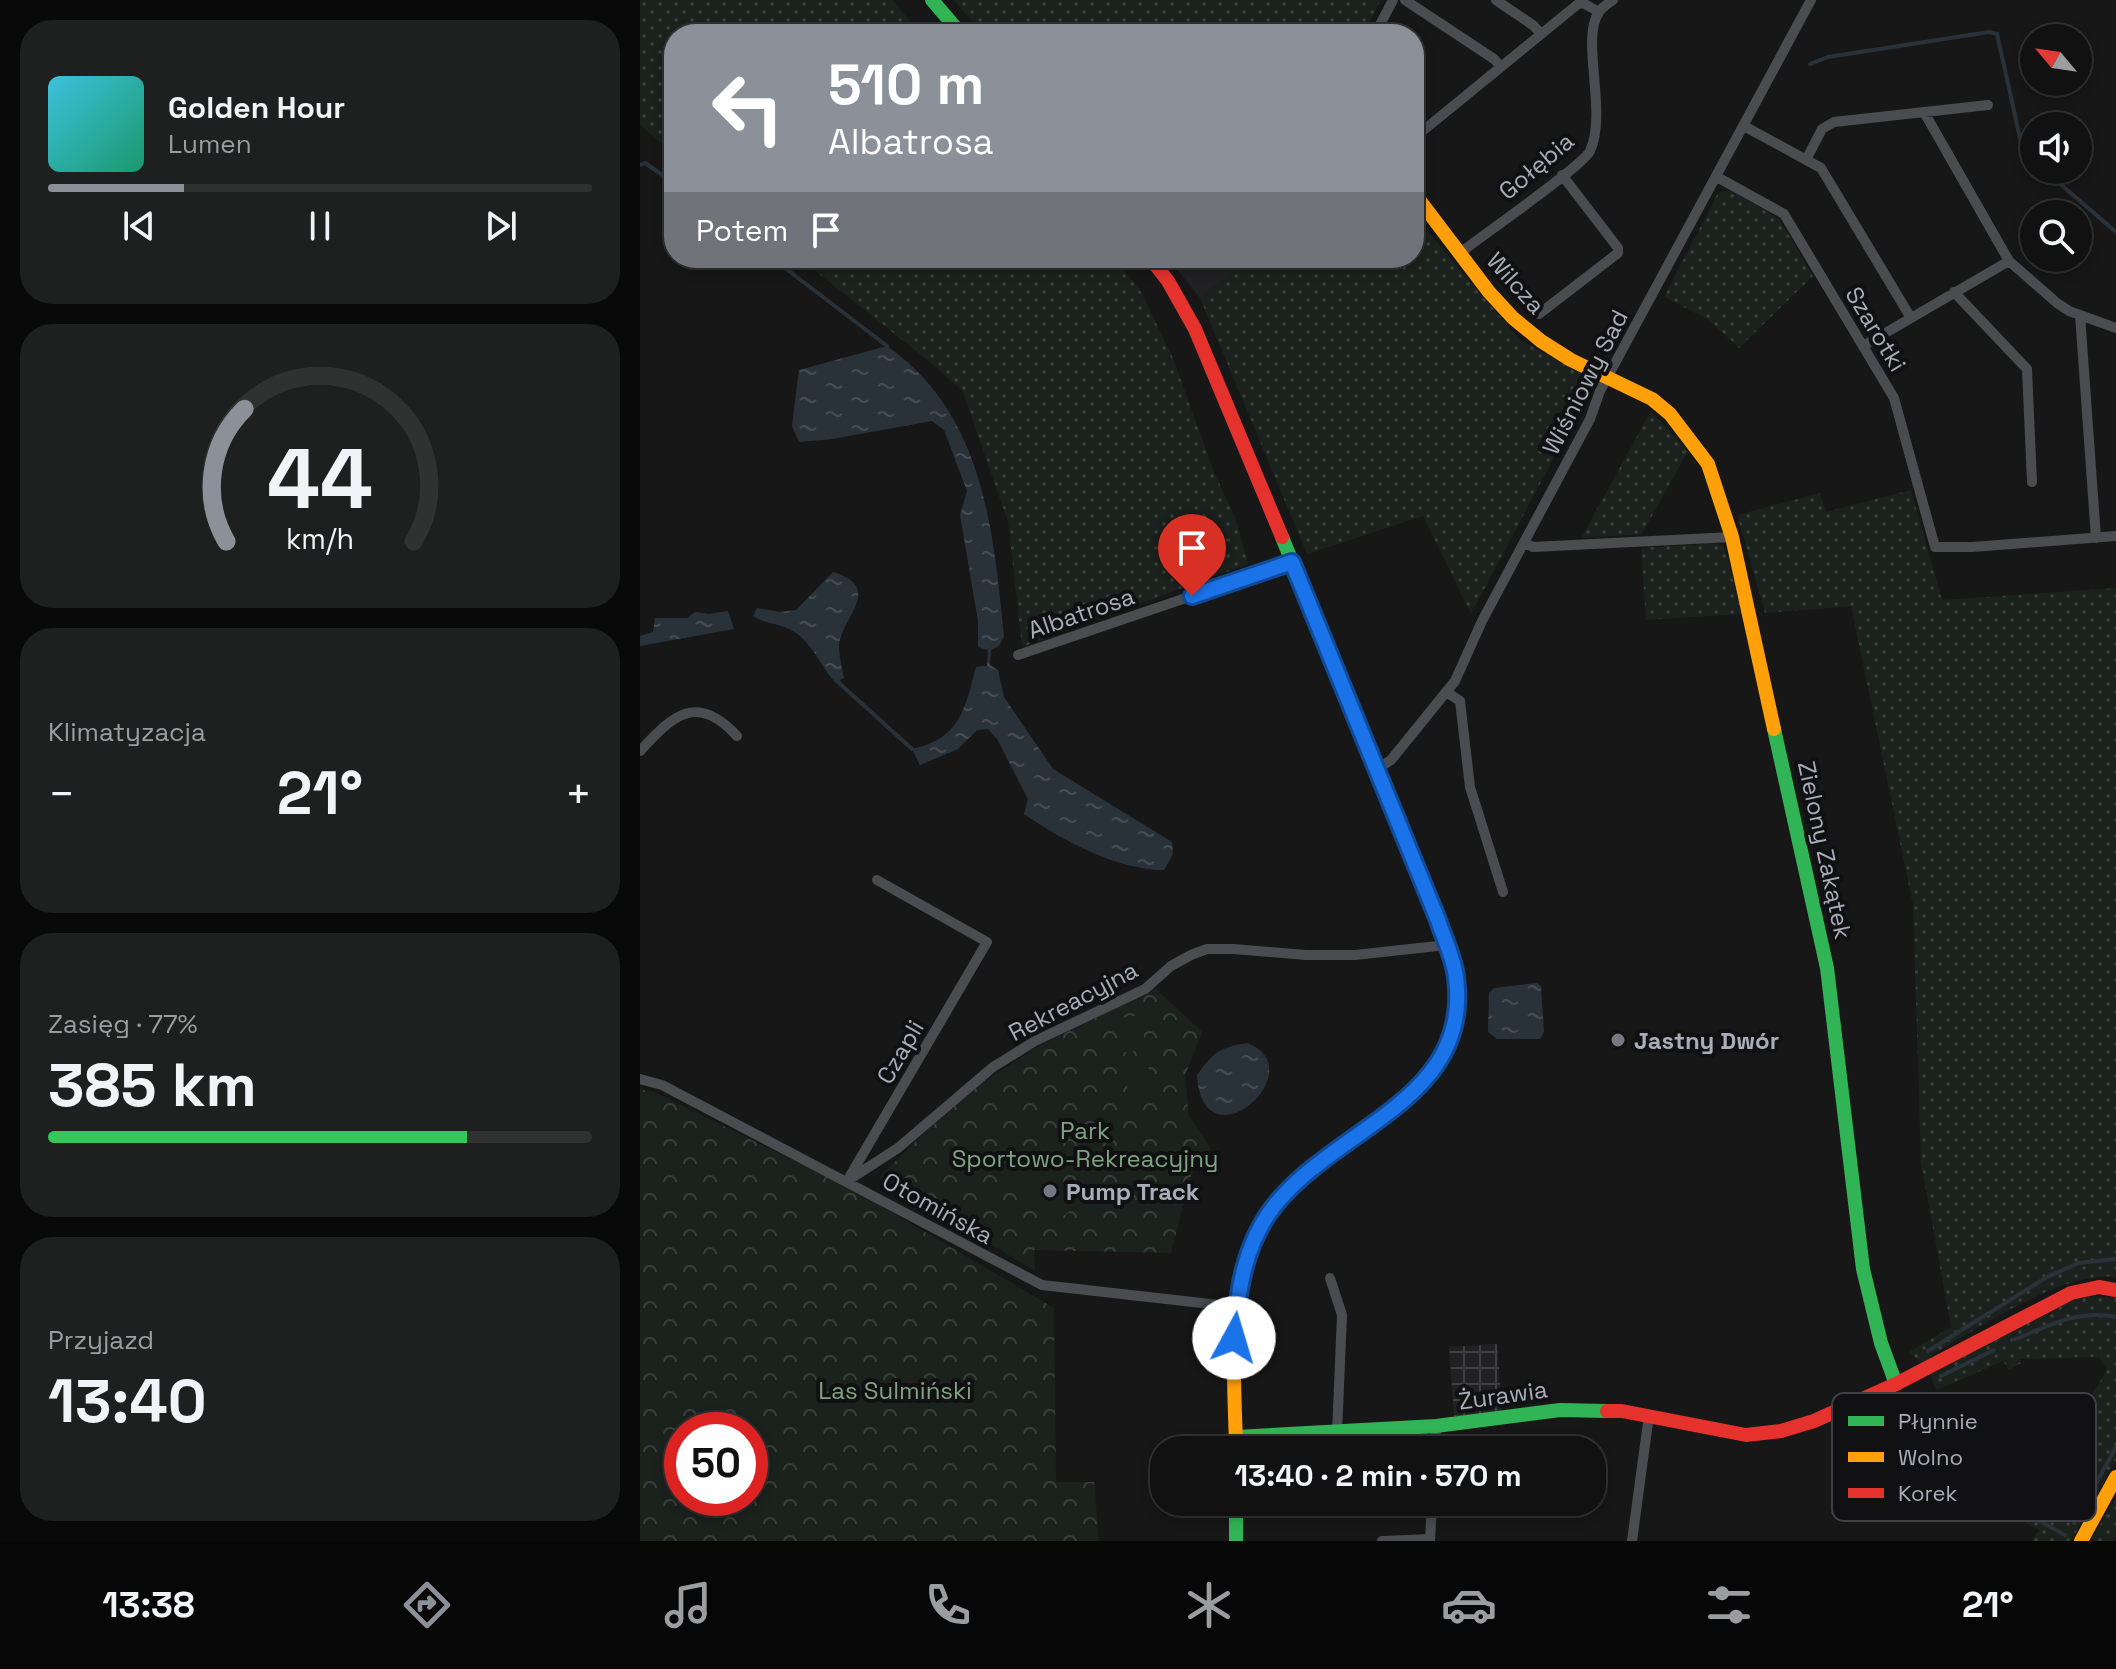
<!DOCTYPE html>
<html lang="pl">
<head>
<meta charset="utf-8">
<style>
	:root { --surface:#111; --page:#1e1f1f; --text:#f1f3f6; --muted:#9c9d9f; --line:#303131; --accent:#8c9099 }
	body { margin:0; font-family:"Space Grotesk",sans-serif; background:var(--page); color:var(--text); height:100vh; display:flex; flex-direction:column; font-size:30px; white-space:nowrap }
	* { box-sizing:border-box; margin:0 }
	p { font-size:26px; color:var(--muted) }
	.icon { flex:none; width:44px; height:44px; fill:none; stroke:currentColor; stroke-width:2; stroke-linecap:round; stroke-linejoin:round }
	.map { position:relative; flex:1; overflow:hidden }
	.details { display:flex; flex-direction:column; gap:20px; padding:20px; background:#090909; width:640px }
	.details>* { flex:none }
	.banner { position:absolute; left:24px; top:24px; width:760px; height:244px; border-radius:32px; box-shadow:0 4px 12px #0003,0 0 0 2px var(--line); background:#8c9099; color:#fff; overflow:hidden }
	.needle { width:52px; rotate:299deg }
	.controls { position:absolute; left:1380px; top:24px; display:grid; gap:16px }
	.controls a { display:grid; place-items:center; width:72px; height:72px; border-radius:50%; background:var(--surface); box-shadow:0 4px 12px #0003,0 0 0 2px var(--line); font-size:40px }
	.speed { position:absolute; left:24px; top:1412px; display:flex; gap:16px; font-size:40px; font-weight:700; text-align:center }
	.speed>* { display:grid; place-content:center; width:104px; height:104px; border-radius:50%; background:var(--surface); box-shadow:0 4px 12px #0003,0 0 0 2px var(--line); line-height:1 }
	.speed .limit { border:12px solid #d22; background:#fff; color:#111 }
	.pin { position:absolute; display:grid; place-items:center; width:68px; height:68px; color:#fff; margin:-82px -34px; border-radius:50% 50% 50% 0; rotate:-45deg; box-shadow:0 0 8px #0007 }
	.pin .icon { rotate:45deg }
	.me { position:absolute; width:88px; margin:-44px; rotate:6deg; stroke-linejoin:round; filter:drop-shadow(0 0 6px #0008) }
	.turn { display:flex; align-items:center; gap:28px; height:168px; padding:0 32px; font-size:36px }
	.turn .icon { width:104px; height:104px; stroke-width:2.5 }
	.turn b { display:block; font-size:56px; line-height:68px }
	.then { display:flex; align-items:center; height:76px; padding:0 32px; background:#0003; gap:16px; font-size:30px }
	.big { font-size:60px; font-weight:600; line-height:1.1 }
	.details .widget { flex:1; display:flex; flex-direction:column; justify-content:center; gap:12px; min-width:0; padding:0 28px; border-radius:32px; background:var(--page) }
	.details .dial { align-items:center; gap:0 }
	.dial svg { height:208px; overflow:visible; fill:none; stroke:var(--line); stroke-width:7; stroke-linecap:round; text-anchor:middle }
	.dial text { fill:var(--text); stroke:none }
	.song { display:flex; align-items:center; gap:24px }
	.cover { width:96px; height:96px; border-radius:12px; background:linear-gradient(135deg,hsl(190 70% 55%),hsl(160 70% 35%)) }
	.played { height:8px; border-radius:4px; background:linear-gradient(90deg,var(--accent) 25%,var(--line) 25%) }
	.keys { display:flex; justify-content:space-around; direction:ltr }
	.heat { display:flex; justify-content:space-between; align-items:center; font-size:44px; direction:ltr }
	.charge { height:12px; border-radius:6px; background:linear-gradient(90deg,#34c759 77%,var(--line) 0) }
	.trip { position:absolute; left:510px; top:1436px; width:456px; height:80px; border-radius:32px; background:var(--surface); box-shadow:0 4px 12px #0003,0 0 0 2px var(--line); font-weight:600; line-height:80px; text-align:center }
	.tab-bar { display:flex; height:128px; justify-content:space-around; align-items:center; background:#070707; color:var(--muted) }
	.tab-bar .icon { width:56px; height:56px }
	.tab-bar .selected { color:var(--accent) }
	.tab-bar b { font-size:36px; color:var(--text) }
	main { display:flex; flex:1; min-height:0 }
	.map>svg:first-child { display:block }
	.built { fill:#212124 }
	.industrial { fill:url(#industrial-grid) }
	.grass { fill:url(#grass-dots) }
	.forest { fill:url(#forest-crowns); fill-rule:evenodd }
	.pitch { fill:#1b211c }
	.water { fill:url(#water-ripples) }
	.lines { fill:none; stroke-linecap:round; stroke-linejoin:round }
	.stream { stroke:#2a3239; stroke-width:4 }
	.street { stroke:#4b4c50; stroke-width:10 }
	.fast { stroke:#30b455; stroke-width:14 }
	.slow { stroke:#ff9f0a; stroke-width:14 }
	.jam { stroke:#e5322d; stroke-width:14 }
	.route-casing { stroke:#114b97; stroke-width:20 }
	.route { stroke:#1a73e8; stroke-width:14 }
	.poi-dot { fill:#757880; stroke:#111113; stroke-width:3 }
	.labels { text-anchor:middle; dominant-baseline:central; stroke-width:8; stroke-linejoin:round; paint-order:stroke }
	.street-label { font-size:24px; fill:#a8adb8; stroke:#111113 }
	.poi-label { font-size:24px; font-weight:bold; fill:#a8adb8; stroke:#111113; text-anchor:start }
	.park-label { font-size:24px; fill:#7fa381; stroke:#111113 }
	.key { fill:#111113; stroke:#3e4045; stroke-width:2 }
	.key-label { font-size:22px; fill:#a8adb8 }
</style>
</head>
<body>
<main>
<section class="details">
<div class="widget">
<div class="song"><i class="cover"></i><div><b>Golden Hour</b><p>Lumen</p></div></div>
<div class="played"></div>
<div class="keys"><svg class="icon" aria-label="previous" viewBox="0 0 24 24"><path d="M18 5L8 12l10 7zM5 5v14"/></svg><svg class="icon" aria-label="pause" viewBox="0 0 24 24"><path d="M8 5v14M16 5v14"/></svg><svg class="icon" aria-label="next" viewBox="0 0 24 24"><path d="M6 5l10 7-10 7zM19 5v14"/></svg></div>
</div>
<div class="widget dial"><svg viewBox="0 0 100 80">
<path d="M14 69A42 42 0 1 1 86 69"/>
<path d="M14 69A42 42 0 0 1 21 18" stroke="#8c9099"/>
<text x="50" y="56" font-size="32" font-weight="700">44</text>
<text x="50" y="72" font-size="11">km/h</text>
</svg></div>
<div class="widget"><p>Klimatyzacja</p>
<div class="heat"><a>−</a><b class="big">21°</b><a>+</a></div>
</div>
<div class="widget"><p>Zasięg · 77%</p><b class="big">385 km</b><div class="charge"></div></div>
<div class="widget"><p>Przyjazd</p><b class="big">13:40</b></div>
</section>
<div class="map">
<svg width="1476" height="1541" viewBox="0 0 1476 1541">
	<defs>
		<pattern id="industrial-grid" width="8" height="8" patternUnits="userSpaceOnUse" patternTransform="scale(2)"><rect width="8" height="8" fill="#212124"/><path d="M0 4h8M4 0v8" fill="none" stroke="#3e3f42"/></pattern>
		<pattern id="grass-dots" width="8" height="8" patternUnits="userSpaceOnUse" patternTransform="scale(2)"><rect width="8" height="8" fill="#1b211c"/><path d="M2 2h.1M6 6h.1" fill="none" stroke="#393f3b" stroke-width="1.8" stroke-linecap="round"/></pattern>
		<pattern id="forest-crowns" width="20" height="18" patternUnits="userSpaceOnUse" patternTransform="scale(2)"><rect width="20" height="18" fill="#1b211c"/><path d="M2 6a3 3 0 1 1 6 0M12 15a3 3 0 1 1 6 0" fill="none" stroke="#393f3b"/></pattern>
		<pattern id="water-ripples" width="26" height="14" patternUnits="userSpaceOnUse" patternTransform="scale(2)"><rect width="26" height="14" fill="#2a3239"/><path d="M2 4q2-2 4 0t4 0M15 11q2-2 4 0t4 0" fill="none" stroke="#464d54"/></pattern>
	</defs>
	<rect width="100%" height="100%" fill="#171717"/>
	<!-- built -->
	<path class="built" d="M528 258H610L611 259 560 298Z"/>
	<!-- industrial -->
	<path class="industrial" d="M857 1344 862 1413 814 1416 809 1347Z"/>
	<!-- grass -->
	<path class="grass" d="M0 0H252L281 34H34V154L0 125Z
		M314 0H741L723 34H343Z
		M1090 190 1139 219 1173 276 1099 348 1069 320 1024 297 1078 193Z
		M774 215 880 340 942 373 951 388 831 614 783 516 667 554 560 298 612 258H774Z
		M159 258H474L499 288 533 358 574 472 597 522 608 564 382 647 368 522 323 392 290 362Z
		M1011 411 1048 451 1002 534 941 538Z
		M1271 490 1302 600 1476 588V1277C1421 1271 1340 1328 1291 1355L1285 1366 1269 1352 1311 1327 1281 1163 1273 905 1211 606 1125 613 1097 515 1180 493 1186 512Z
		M1076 543 1084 546 1102 614 1006 620 1001 548Z
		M1453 1296 1476 1297V1460L1431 1541H1392L1399 1530 1378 1519 1467 1370 1459 1357 1380 1359 1381 1363 1369 1370 1363 1361 1297 1390 1290 1375C1342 1346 1394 1310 1453 1296Z
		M1476 1497V1535L1473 1541H1451Z"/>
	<!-- forest -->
	<path class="forest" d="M515 988 562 1032 545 1076 549 1116 571 1149 551 1175 531 1253 394 1250 395 1271 239 1177 323 1096 395 1048Z
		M0 1089 17 1093 219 1193 414 1308 416 1482H454L459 1541H0ZM42 1430H110V1498H42Z"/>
	<!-- pitch -->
	<path class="pitch" d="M500 1015 506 1049 481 1053 475 1019Z
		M507 1061 514 1093 490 1098 483 1066Z
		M392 1166 408 1180 433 1187C443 1205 428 1213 413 1223L408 1221 375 1179V1173L381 1167Z"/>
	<!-- water -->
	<path class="water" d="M247 346C344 414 353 529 364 637L359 646 351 650 350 665 358 670 364 697 413 769 532 842 533 854 524 870C477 870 422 840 384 814L388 799 357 739 348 729 337 730 318 749 280 765 272 749C320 739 325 709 336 667L347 666 348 650 338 647V621L320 515 327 491 304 430 292 421 192 439 159 442 152 426 159 370Z
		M193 572C245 588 201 617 199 646 199 656 202 668 204 678L196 683C180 666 172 640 149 629 137 623 125 624 113 616L117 608 140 612 156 610Z
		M88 611 94 629 0 646V636L13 632 15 618H47L55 612 69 614Z
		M897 983 901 986 904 1032 900 1039H857L848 1032 849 993 854 988Z
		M607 1043C676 1069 563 1170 557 1075 574 1052 578 1048 607 1043Z"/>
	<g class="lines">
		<!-- stream -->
		<path class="stream" d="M1170 64 1188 57 1349 32 1357 34 1380 138 1394 161
			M0 165 5 163 34 183
			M1404 170 1476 232
			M132 258 247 346
			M198 682 272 749
			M1374 1340C1407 1326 1439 1309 1476 1317
			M1288 1351 1407 1277 1439 1263 1476 1259
			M1301 1376 1354 1350
			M1258 1412 1312 1482 1378 1509 1425 1535
			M1434 1523 1476 1447"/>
		<!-- street -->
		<path class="street" d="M765 0 854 59 861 67
			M856 0 894 26 901 34
			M735 34 753 0
			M1284 112 1369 261 1417 303 1429 311 1476 328
			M1104 126 1181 168 1271 318
			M774 138 938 4 943 3 959 12
			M1166 160 1182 129 1194 122 1348 105
			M1077 177 1144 214 1254 398 1295 547H1332L1476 536
			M820 253C841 236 942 167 950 151 968 112 940 39 959 12 962 7 969 3 973 0
			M1314 292 1387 369 1392 482
			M899 314 978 253V248L922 175
			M1440 315 1456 538
			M1223 346 1369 261
			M885 543 893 547 1092 537
			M378 655 652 562
			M808 693 820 701 830 787 863 892
			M0 751C34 714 57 693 97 736
			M737 769 751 760 815 681 842 621 950 419 960 391 1171 0
			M0 1079 22 1085 402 1285 597 1307
			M210 1176 347 942 237 880
			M207 1181 258 1148 353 1067 395 1041 505 989 531 966 551 955 567 949H593L666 955H715L807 945
			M690 1278 702 1315 697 1433
			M795 1450 796 1426
			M742 1541 790 1539
			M790 1541 792 1502
			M992 1541 1009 1415"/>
		<!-- fast -->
		<path class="fast" d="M292 0 321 34
			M642 537 809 949 818 987 815 1027
			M1134 729 1187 968 1223 1269 1241 1343 1256 1384
			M596 1437 796 1426 920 1410 967 1411
			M596 1502V1541"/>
		<!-- slow -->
		<path class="slow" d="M774 193 849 292 873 318 901 341 931 360 1012 399 1030 414 1068 464 1092 537 1134 729
			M596 1450C595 1378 585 1301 617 1234 658 1147 792 1117 815 1027
			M1441 1541 1476 1477"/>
		<!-- jam -->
		<path class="jam" d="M510 258 528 281 555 329 642 537
			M967 1411H982L1106 1435 1141 1431 1174 1421 1256 1384 1431 1293 1459 1287 1476 1290"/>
	</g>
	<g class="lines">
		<defs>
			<path id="route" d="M552 596 652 562 798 920C804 939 814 958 816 978 832 1099 697 1127 635 1205 604 1244 598 1290 594 1338"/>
		</defs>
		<!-- route casing -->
		<use href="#route" class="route-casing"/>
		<!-- route -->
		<use href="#route" class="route"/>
	</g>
	<!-- markers -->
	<g class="poi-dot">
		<circle cx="978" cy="1040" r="8"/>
		<circle cx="410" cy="1191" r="8"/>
	</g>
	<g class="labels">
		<!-- street labels -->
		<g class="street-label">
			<text transform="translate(896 166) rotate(-40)">Gołębia</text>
			<text transform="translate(876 283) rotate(48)">Wilcza</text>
			<text transform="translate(1236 329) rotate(59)">Szarotki</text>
			<text transform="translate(945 382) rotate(-63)">Wiśniowy Sad</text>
			<text transform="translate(441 613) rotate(-19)">Albatrosa</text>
			<text transform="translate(1185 850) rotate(78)">Zielony Zakątek</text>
			<text transform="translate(433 1001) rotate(-28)">Rekreacyjna</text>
			<text transform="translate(260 1052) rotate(-60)">Czapli</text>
			<text transform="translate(298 1208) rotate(29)">Otomińska</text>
			<text transform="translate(863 1395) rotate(-8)">Żurawia</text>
		</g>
		<!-- poi labels -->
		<g class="poi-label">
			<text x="994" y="1040">Jastny Dwór</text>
			<text x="426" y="1191">Pump Track</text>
		</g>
		<!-- park labels -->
		<g class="park-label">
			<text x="445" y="1130">Park<tspan x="445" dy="28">Sportowo-Rekreacyjny</tspan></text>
			<text x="255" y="1390">Las Sulmiński</text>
		</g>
	</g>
	<!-- legend -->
	<rect x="1192" y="1393" width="264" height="128" rx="12" class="key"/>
	<rect x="1208" y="1416" width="36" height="10" fill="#30b455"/>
	<rect x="1208" y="1452" width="36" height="10" fill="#ff9f0a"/>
	<rect x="1208" y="1488" width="36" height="10" fill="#e5322d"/>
	<g class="key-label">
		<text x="1258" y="1429">Płynnie</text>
		<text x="1258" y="1465">Wolno</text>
		<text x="1258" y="1501">Korek</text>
	</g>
</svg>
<div class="controls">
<a><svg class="needle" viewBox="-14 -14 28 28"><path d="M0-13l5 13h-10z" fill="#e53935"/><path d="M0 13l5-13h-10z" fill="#9c9d9f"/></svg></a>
<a><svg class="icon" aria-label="sound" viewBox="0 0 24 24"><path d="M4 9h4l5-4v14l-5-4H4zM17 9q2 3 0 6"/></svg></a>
<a><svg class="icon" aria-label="search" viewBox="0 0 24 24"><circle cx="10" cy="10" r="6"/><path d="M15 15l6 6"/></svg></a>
</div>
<div class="speed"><div class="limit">50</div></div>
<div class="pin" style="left:552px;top:596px;background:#d93025"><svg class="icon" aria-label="arrive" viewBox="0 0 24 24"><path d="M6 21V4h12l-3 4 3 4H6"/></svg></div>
<svg class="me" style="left:594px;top:1338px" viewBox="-20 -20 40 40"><circle r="19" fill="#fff"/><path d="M0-13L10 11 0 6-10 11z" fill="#1a73e8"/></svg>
<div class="trip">13:40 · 2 min · 570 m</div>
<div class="banner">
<div class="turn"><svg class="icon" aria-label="left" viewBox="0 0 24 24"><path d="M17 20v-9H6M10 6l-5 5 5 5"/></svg><div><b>510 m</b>Albatrosa</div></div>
<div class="then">Potem<svg class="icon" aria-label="arrive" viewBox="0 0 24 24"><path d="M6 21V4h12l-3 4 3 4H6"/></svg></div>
</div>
</div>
</main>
<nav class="tab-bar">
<b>13:38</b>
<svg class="icon selected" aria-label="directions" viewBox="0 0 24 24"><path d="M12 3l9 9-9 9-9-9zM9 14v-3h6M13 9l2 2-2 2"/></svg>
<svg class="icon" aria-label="music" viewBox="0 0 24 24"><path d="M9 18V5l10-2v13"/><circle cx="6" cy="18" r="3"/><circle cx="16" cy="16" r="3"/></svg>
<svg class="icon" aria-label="phone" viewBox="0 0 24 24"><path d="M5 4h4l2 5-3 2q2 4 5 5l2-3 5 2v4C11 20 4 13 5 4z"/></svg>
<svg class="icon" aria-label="climate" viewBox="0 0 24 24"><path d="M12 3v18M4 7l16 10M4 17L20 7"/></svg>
<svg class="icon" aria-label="car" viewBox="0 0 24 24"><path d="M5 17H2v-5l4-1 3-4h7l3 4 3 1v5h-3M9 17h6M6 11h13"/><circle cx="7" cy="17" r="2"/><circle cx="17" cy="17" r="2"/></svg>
<svg class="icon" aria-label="filters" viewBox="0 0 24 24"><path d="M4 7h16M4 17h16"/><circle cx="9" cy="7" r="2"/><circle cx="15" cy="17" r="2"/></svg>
<b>21°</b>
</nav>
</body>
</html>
